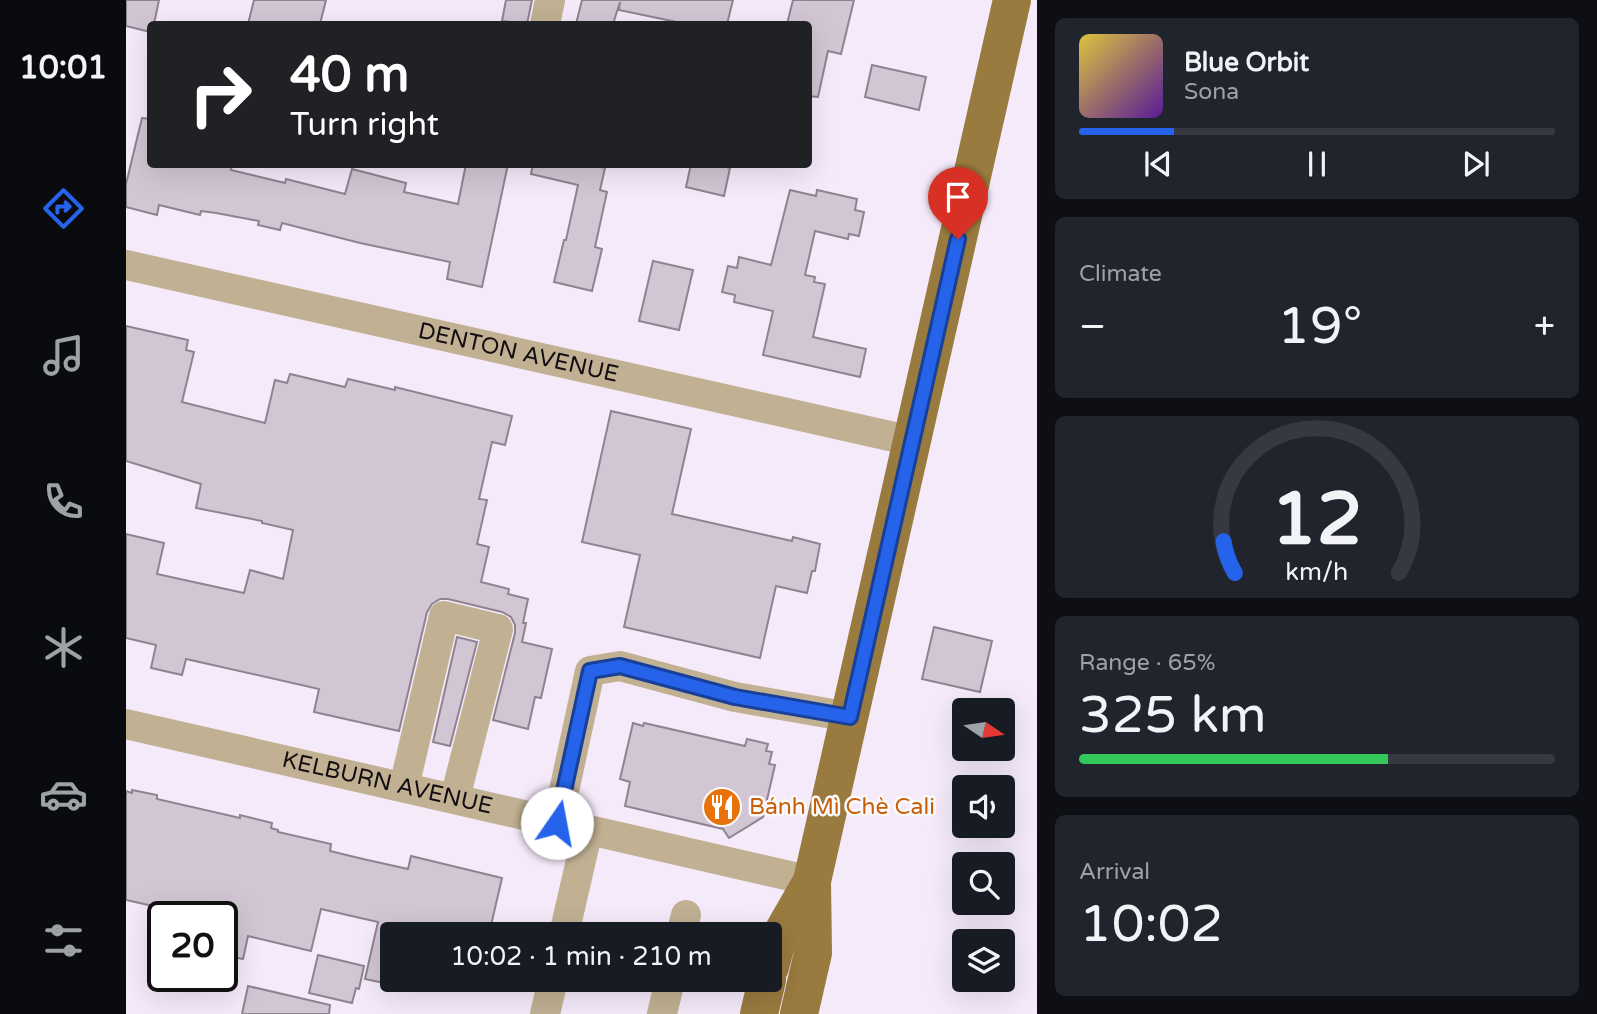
<!DOCTYPE html>
<html lang="en">
<head>
<meta charset="utf-8">
<style>
	:root { --surface:#171b24; --page:#20242c; --text:#f1f3f6; --muted:#9ea1a6; --line:#363941; --accent:#2563eb }
	body { margin:0; font-family:"Varela Round",sans-serif; background:var(--page); color:var(--text); height:100vh; display:flex; flex-direction:column; font-size:26px; white-space:nowrap }
	* { box-sizing:border-box; margin:0 }
	p { font-size:23px; color:var(--muted) }
	.icon { flex:none; width:38px; height:38px; fill:none; stroke:currentColor; stroke-width:2; stroke-linecap:round; stroke-linejoin:round }
	.map { position:relative; flex:1; overflow:hidden }
	.panel { display:flex; flex-direction:column; gap:18px; padding:18px; background:#0d0f14; width:560px }
	.panel>* { flex:none }
	.hud { position:absolute; left:21px; top:21px; width:665px; height:147px; border-radius:7px; box-shadow:0 7px 28px #0002; background:#202124; color:#fff; overflow:hidden }
	.needle { width:46px; rotate:103deg }
	.buttons { position:absolute; left:826px; top:698px; display:grid; gap:14px }
	.buttons a { display:grid; place-items:center; width:63px; height:63px; border-radius:7px; background:var(--surface); box-shadow:0 7px 28px #0002; font-size:35px }
	.speed { position:absolute; left:21px; top:901px; display:flex; gap:14px; font-size:35px; font-weight:700; text-align:center }
	.speed>* { display:grid; place-content:center; width:91px; height:91px; border-radius:50%; background:var(--surface); box-shadow:0 7px 28px #0002; line-height:1 }
	.speed .limit { border:4px solid #111; border-radius:10px; background:#fff; color:#111 }
	.pin { position:absolute; display:grid; place-items:center; width:60px; height:60px; color:#fff; margin:-72px -30px; border-radius:50% 50% 50% 0; rotate:-45deg; box-shadow:0 0 7px #0007 }
	.pin .icon { rotate:45deg }
	.me { position:absolute; width:77px; margin:-38px; rotate:12deg; stroke-linejoin:round; filter:drop-shadow(0 0 5px #0008) }
	.turn { display:flex; align-items:center; gap:24px; height:147px; padding:0 28px; font-size:32px }
	.turn .icon { width:91px; height:91px; stroke-width:2.5 }
	.turn b { display:block; font-size:49px; line-height:60px }
	.big { font-size:52px; font-weight:600; line-height:1.1 }
	.panel .tile { flex:1; display:flex; flex-direction:column; justify-content:center; gap:10px; min-width:0; padding:0 24px; border-radius:10px; background:var(--page) }
	.panel .dial { align-items:center; gap:0 }
	.dial svg { height:182px; overflow:visible; fill:none; stroke:var(--line); stroke-width:7; stroke-linecap:round; text-anchor:middle }
	.dial text { fill:var(--text); stroke:none }
	.song { display:flex; align-items:center; gap:21px }
	.cover { width:84px; height:84px; border-radius:10px; background:linear-gradient(135deg,hsl(50 70% 55%),hsl(270 70% 35%)) }
	.played { height:7px; border-radius:4px; background:linear-gradient(90deg,var(--accent) 20%,var(--line) 20%) }
	.keys { display:flex; justify-content:space-around; direction:ltr }
	.heat { display:flex; justify-content:space-between; align-items:center; font-size:38px; direction:ltr }
	.charge { height:10px; border-radius:5px; background:linear-gradient(90deg,#34c759 65%,var(--line) 0) }
	.trip { position:absolute; left:254px; top:922px; width:402px; height:70px; border-radius:7px; background:var(--surface); box-shadow:0 7px 28px #0002; font-weight:600; line-height:70px; text-align:center }
	main { display:flex; flex:1; min-height:0 }
	.tab-bar { display:flex; flex-direction:column; width:126px; justify-content:space-around; align-items:center; background:#090b0e; color:var(--muted) }
	.tab-bar .icon { width:49px; height:49px }
	.tab-bar .selected { color:var(--accent) }
	.tab-bar b { font-size:32px; color:var(--text) }
	.map>svg:first-child { display:block }
	.building { fill:#d2c6d4; stroke:#8f8391; stroke-width:2 }
	.lines { fill:none; stroke-linecap:round; stroke-linejoin:round }
	.minor { stroke:#c1b092; stroke-width:30 }
	.major { stroke:#9a7b3f; stroke-width:38 }
	.route-casing { stroke:#184099; stroke-width:18 }
	.route { stroke:#2563eb; stroke-width:12 }
	.labels { text-anchor:middle; dominant-baseline:central; stroke-width:5; stroke-linejoin:round; paint-order:stroke }
	.street-label { font-size:23px; fill:#110d12; stroke:#fdfafe }
	.food-label { font-size:23px; fill:#c56008; stroke:#fdfafe; text-anchor:start }
</style>
</head>
<body>
<main>
<nav class="tab-bar">
<b>10:01</b>
<svg class="icon selected" aria-label="directions" viewBox="0 0 24 24"><path d="M12 3l9 9-9 9-9-9zM9 14v-3h6M13 9l2 2-2 2"/></svg>
<svg class="icon" aria-label="music" viewBox="0 0 24 24"><path d="M9 18V5l10-2v13"/><circle cx="6" cy="18" r="3"/><circle cx="16" cy="16" r="3"/></svg>
<svg class="icon" aria-label="phone" viewBox="0 0 24 24"><path d="M5 4h4l2 5-3 2q2 4 5 5l2-3 5 2v4C11 20 4 13 5 4z"/></svg>
<svg class="icon" aria-label="climate" viewBox="0 0 24 24"><path d="M12 3v18M4 7l16 10M4 17L20 7"/></svg>
<svg class="icon" aria-label="car" viewBox="0 0 24 24"><path d="M5 17H2v-5l4-1 3-4h7l3 4 3 1v5h-3M9 17h6M6 11h13"/><circle cx="7" cy="17" r="2"/><circle cx="17" cy="17" r="2"/></svg>
<svg class="icon" aria-label="filters" viewBox="0 0 24 24"><path d="M4 7h16M4 17h16"/><circle cx="9" cy="7" r="2"/><circle cx="15" cy="17" r="2"/></svg>
</nav>
<div class="map">
<svg width="911" height="1014" viewBox="0 0 911 1014">
	<rect width="100%" height="100%" fill="#f5eafa"/>
	<!-- building -->
	<path class="building" d="M0 0H33L28 24H24V32L0 26Z
		M128 0H200L194 24H122Z
		M380 0H406L401 24 376 21Z
		M456 0H607L601 24H560L493 10 494 2 487 24H450Z
		M667 0H728L715 54 702 51 692 97 682 96V24H661Z
		M746 65 800 77 793 110 739 97Z
		M16 118 24 119V164H106L105 170 159 183 160 179 219 194 226 169 280 183 278 192 332 204 340 164H382L356 287 321 279 324 262 234 243 156 223 154 230 132 225 133 221 90 213 75 211 74 215 33 205 31 215 0 207V184Z
		M407 164H463L479 168 474 190 481 192 469 247 476 249 466 291 428 282 438 240H440L452 185 405 174Z
		M565 164H588L604 168 598 196 560 187Z
		M664 190 690 196 691 190 731 199 729 210 738 212 733 236 723 234 722 239 689 231 679 275 689 277 688 282 699 284 687 337 740 349 734 377 637 355 647 311 608 302 609 295 596 292 602 266 611 268 613 257 645 265Z
		M527 261 567 270 553 330 513 321Z
		M0 326 62 340 60 350 68 352 56 402 139 423 149 380 161 383 164 374 219 387 222 379 269 390V387L386 416 379 445 366 442 353 499 361 500 351 544 363 547 355 582 383 589 382 594 402 599 397 623H400L396 642 426 649 415 698 409 697 402 729 367 720 389 633V625L385 617 376 612 322 599H314L306 604 301 612 273 731 188 712 193 689 60 659 56 675 25 668 30 645 0 638V534L38 543 31 574 118 593 124 570 157 579 167 530 136 523V521L70 508 75 484 0 461Z
		M485 411 565 429 546 514 666 541 667 537 694 544 689 571H686L681 593 650 586 634 658 498 627 514 555 456 542Z
		M808 627 866 641 854 692 796 679Z
		M331 637 351 642 324 746 307 742Z
		M507 723 517 726 518 723 619 746 621 739 642 744 640 751 646 752 643 764 649 765 637 817 603 838 597 829 499 806 504 782 494 779Z
		M6 790 31 795V799L114 818V815L146 823 145 828 152 830V832L205 844 204 851 237 859 282 869 285 856 376 878 363 934H266V970L263 984 239 979 252 922 195 909 185 951 122 936 117 959 96 955V917H76L0 900V791L6 793Z
		M192 955 238 966 233 989 230 988 226 1003 183 993Z
		M122 986 204 1005 203 1014H116Z"/>
	<g class="lines">
		<!-- minor -->
		<g class="minor">
			<path d="M419 24 424 0"/>
			<path id="s1" d="M0 265 786 441"/>
			<path id="s2" d="M0 724C229 776 458 827 686 881"/>
			<path d="M278 787 318 616 372 629 329 798"/>
			<path d="M431 823 464 671 494 666 609 697 724 717"/>
			<path d="M438 934 462 830"/>
			<path d="M555 934 560 915"/>
			<path d="M419 1014 427 980"/>
			<path d="M536 1014 544 980"/>
		</g>
		<!-- major -->
		<path class="major" d="M644 967 650 944 685 883
			M633 1014 641 980
			M673 1014 687 953 686 881 886 0"/>
	</g>
	<g class="lines">
		<defs>
			<path id="route" d="M431 823 464 671 494 666 609 697 724 717 832 239"/>
		</defs>
		<!-- route casing -->
		<use href="#route" class="route-casing"/>
		<!-- route -->
		<use href="#route" class="route"/>
	</g>
	<!-- icons -->
	<defs>
		<symbol id="restaurant-disc" viewBox="-11 -11 22 22"><circle r="9.5" fill="#e8710a" stroke="#fdfafe"/><path d="M-5-6h1v4h1v-4h1v4h1v-4h1v5L-1.5 .5V6h-2V.5L-5-1ZM5-6V6H3V1.5H1.5Q1.5-4 5-6Z" fill="#fff"/></symbol>
	</defs>
	<g fill-rule="evenodd">
		<use href="#restaurant-disc" x="574" y="785" width="44" height="44"/>
	</g>
	<g class="labels">
		<!-- street labels -->
		<g class="street-label">
			<text stroke="none"><textPath href="#s1" startOffset="402">DENTON AVENUE</textPath></text>
			<text stroke="none"><textPath href="#s2" startOffset="268">KELBURN AVENUE</textPath></text>
		</g>
		<!-- food labels -->
		<g class="food-label">
			<text x="623" y="807">Bánh Mì Chè Cali</text>
		</g>
	</g>
</svg>
<div class="buttons">
<a><svg class="needle" viewBox="-14 -14 28 28"><path d="M0-13l5 13h-10z" fill="#e53935"/><path d="M0 13l5-13h-10z" fill="#9ea1a6"/></svg></a>
<a><svg class="icon" aria-label="sound" viewBox="0 0 24 24"><path d="M4 9h4l5-4v14l-5-4H4zM17 9q2 3 0 6"/></svg></a>
<a><svg class="icon" aria-label="search" viewBox="0 0 24 24"><circle cx="10" cy="10" r="6"/><path d="M15 15l6 6"/></svg></a>
<a><svg class="icon" aria-label="layers" viewBox="0 0 24 24"><path d="M12 4l9 5-9 5-9-5zM3 14l9 5 9-5"/></svg></a>
</div>
<div class="speed"><div class="limit">20</div></div>
<div class="pin" style="left:832px;top:239px;background:#d93025"><svg class="icon" aria-label="arrive" viewBox="0 0 24 24"><path d="M6 21V4h12l-3 4 3 4H6"/></svg></div>
<svg class="me" style="left:431px;top:823px" viewBox="-20 -20 40 40"><circle r="19" fill="#fff"/><path d="M0-13L10 11 0 6-10 11z" fill="#2563eb"/></svg>
<div class="trip">10:02 · 1 min · 210 m</div>
<div class="hud">
<div class="turn"><svg class="icon" aria-label="right" viewBox="0 0 24 24"><path d="M7 20v-9h11M14 6l5 5-5 5"/></svg><div><b>40 m</b>Turn right</div></div>
</div>
</div>
<section class="panel">
<div class="tile">
<div class="song"><i class="cover"></i><div><b>Blue Orbit</b><p>Sona</p></div></div>
<div class="played"></div>
<div class="keys"><svg class="icon" aria-label="previous" viewBox="0 0 24 24"><path d="M18 5L8 12l10 7zM5 5v14"/></svg><svg class="icon" aria-label="pause" viewBox="0 0 24 24"><path d="M8 5v14M16 5v14"/></svg><svg class="icon" aria-label="next" viewBox="0 0 24 24"><path d="M6 5l10 7-10 7zM19 5v14"/></svg></div>
</div>
<div class="tile"><p>Climate</p>
<div class="heat"><a>−</a><b class="big">19°</b><a>+</a></div>
</div>
<div class="tile dial"><svg viewBox="0 0 100 80">
<path d="M14 69A42 42 0 1 1 86 69"/>
<path d="M14 69A42 42 0 0 1 9 55" stroke="#2563eb"/>
<text x="50" y="56" font-size="32" font-weight="700">12</text>
<text x="50" y="72" font-size="11">km/h</text>
</svg></div>
<div class="tile"><p>Range · 65%</p><b class="big">325 km</b><div class="charge"></div></div>
<div class="tile"><p>Arrival</p><b class="big">10:02</b></div>
</section>
</main>
</body>
</html>
